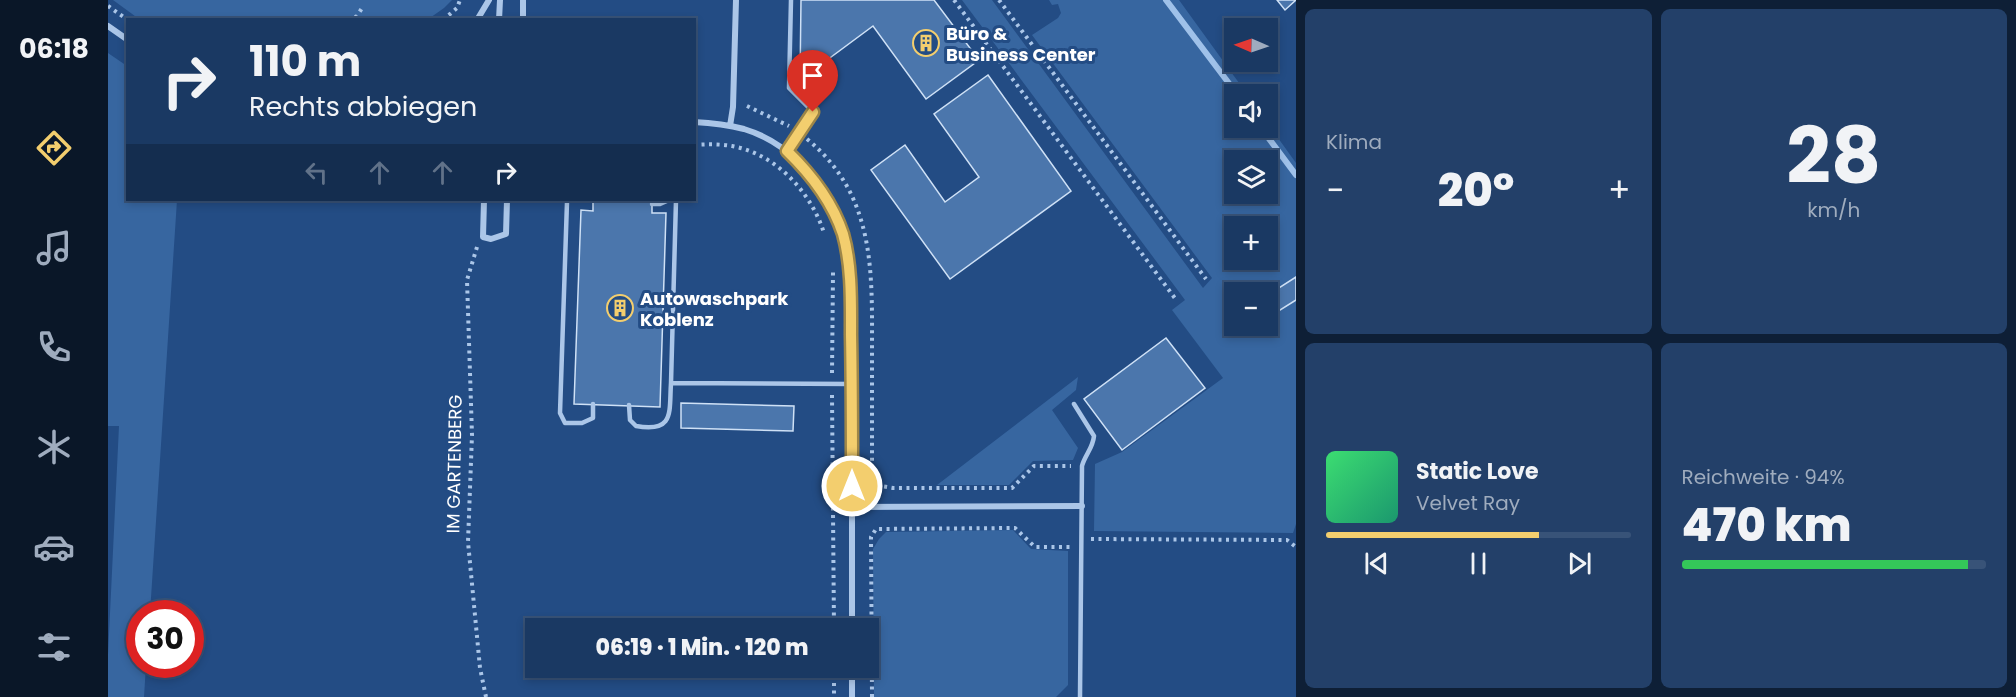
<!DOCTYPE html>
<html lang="de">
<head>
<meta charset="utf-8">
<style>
	:root { --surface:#1a3963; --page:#234069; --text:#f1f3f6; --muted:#9facbe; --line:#385378; --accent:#f3ce6e }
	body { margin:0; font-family:Poppins,sans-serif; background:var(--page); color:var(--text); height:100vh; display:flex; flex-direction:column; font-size:22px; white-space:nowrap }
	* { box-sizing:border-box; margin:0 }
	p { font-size:20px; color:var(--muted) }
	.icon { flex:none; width:33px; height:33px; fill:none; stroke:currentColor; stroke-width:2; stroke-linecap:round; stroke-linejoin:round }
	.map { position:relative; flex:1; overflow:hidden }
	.panel { display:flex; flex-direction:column; gap:9px; padding:9px; background:#0e1f36; width:720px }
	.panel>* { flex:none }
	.guide { position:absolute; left:18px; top:18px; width:570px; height:183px; border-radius:0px; box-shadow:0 3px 9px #0003,0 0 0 2px var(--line); background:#1a3963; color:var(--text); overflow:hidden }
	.needle { width:39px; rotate:272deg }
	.fabs { position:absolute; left:1116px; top:18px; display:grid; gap:12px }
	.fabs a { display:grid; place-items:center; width:54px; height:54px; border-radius:0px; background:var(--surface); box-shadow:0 3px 9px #0003,0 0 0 2px var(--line); font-size:30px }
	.speed { position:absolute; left:18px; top:600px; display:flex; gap:12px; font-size:30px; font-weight:700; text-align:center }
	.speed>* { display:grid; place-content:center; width:78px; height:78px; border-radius:50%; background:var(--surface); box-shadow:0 3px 9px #0003,0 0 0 2px var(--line); line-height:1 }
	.speed .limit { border:9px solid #d22; background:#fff; color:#111 }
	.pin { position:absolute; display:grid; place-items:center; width:51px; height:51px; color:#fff; margin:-62px -26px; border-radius:50% 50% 50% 0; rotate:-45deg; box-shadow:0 0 6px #0007 }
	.pin .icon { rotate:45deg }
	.me { position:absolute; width:66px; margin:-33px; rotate:0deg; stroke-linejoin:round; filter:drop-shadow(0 0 4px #0008) }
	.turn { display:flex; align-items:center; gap:21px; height:126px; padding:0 24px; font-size:27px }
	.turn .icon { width:78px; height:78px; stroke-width:2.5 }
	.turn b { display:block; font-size:42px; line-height:51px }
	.lanes { display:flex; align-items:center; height:57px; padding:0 24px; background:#0003; justify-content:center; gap:30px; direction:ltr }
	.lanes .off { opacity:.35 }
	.big { font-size:45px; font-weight:800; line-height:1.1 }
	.panel .card { flex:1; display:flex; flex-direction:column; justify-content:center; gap:9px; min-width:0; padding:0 21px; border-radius:9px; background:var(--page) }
	.panel .dial { align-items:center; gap:0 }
	.dial b { font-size:78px; line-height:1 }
	.song { display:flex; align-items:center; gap:18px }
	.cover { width:72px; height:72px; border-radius:9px; background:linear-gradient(135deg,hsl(140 70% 55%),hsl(160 70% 35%)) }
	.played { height:6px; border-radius:3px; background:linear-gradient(90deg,var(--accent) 70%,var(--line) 70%) }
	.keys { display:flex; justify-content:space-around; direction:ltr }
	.heat { display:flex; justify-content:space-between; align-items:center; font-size:33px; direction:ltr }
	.charge { height:9px; border-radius:4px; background:linear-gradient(90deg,#34c759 94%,var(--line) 0) }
	.panel .tiles { flex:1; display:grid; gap:9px; grid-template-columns:repeat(2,1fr) }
	.trip { position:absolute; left:417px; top:618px; width:354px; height:60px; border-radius:0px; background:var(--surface); box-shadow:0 3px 9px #0003,0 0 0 2px var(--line); font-weight:800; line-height:60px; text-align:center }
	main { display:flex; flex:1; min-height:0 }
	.tabs { display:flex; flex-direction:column; width:108px; justify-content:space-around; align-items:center; background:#0a1728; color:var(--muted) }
	.tabs .icon { width:42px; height:42px }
	.tabs .on { color:var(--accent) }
	.tabs b { font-size:27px; color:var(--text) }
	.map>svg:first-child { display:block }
	.green { fill:#3766a0; fill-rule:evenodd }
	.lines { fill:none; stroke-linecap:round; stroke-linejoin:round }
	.stream { stroke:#9fc1e9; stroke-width:6 }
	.building { fill:#4b76ac; stroke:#cfe1f6; stroke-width:1.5 }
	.path { stroke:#abc6e8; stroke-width:4; stroke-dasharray:3 4.5; stroke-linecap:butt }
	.service { stroke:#abc6e8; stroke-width:4.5 }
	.minor { stroke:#abc6e8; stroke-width:6 }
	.route-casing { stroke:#9e8648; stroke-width:15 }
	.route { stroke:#f3ce6e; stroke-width:10 }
	.labels { text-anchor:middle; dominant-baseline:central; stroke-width:6; stroke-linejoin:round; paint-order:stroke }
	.poi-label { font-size:18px; font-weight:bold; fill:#fff; stroke:#234c84; text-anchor:start }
	.street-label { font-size:18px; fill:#fff; stroke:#234c84 }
</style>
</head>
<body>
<main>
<nav class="tabs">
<b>06:18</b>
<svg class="icon on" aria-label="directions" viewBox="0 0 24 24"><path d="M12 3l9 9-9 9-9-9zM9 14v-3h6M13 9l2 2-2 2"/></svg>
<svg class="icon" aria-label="music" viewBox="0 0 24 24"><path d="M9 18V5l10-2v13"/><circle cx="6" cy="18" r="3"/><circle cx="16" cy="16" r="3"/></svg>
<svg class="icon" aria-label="phone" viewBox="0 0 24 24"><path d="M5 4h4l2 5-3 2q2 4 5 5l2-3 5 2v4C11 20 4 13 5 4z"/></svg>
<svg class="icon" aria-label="climate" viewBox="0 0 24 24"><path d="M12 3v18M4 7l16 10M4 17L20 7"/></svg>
<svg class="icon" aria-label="car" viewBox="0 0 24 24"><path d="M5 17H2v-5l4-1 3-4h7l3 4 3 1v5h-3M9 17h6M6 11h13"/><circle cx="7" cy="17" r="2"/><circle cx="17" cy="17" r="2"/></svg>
<svg class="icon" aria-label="filters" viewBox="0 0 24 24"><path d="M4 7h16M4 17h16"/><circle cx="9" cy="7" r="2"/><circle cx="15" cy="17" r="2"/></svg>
</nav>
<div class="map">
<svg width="1188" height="697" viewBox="0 0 1188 697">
	<rect width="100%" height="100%" fill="#234c84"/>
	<!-- green -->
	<path class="green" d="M5 0H344L336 8 319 20 31 19Z
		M854 0H884L1095 288 1104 278 924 35 950 18 953 13 950 4 944 5 941 0H1071L1139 94H1126V128H1160V124L1188 163V524L1185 533 986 531 987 464 1014 452 1115 378 1064 310 1077 300ZM1126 160H1160V194H1126ZM1126 226H1160V260H1126ZM1126 292H1160V326H1126Z
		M0 53 19 66 20 200H69L42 613 32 614V664L38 665 36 697H0V655L11 426H0Z
		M970 377 968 390 944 410 970 448 965 460 925 461 901 485H829Z
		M905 530 923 549 960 551V685L948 697H766L765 549 771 539 778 532Z"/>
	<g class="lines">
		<!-- stream -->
		<path class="stream" d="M1058 0 1129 94
			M1153 128 1188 175"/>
	</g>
	<!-- building -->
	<path class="building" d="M693 0H826L871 60 818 99 765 26 692 80Z
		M1169 0H1188L1177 10Z
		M880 75 963 191 842 279 763 170 797 145 837 202 871 177 826 114Z
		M485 200H544V213H558L552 407 466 404 473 210 485 211Z
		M1188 277V300L1169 312 1160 295Z
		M1058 338 1097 388 1014 450 976 399Z
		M573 403 686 406 685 431 573 428Z"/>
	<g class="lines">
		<!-- path -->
		<path class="path" d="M846 0 1069 301
			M891 0 1098 279
			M0 6 20 20
			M240 20 249 16 254 8
			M335 20 349 8 352 0
			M639 106 681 126
			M699 139C768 196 764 272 764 353 764 395 764 438 764 481L767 485 785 488H904L926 466H963
			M586 145C599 144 612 144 624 146 668 154 703 192 716 233
			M351 200H363
			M410 201H424L426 200
			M369 247 359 280 364 435 360 542 372 668 378 697
			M724 373 725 272
			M724 395 726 628
			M983 539 1179 540 1188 547
			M726 668V697
			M764 697 763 537 768 529 907 528 927 547H962"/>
		<!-- service -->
		<path class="service" d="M679 151 705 112 681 88 683 0
			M462 200 459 202 452 413 457 423H474L485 418V404
			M568 200 563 383 744 384
			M544 204H552L561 200
			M966 404 986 436C985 448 977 455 974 466L972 697
			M521 405 522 420 528 426C567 433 561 412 563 383"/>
		<!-- minor -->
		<path class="minor" d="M369 20 381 0
			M391 20 392 0
			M415 20V0
			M0 26 20 40
			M586 122C603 123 620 125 636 129 656 135 675 147 690 161 739 209 742 264 743 329 744 356 744 383 744 411 744 483 744 556 744 628
			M622 126 625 107 628 0
			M376 200 375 237 383 239 398 234 399 200
			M744 507 974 506
			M744 668V697"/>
	</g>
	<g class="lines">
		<defs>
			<path id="route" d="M705 112 679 151C704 175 724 201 735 234 744 266 743 302 743 335 744 385 744 436 744 486"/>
		</defs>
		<!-- route casing -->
		<use href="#route" class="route-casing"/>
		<!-- route -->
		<use href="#route" class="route"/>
	</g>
	<!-- icons -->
	<defs>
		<symbol id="building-ring" viewBox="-11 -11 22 22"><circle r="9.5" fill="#234c84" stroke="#f3ce6e" stroke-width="1.5"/><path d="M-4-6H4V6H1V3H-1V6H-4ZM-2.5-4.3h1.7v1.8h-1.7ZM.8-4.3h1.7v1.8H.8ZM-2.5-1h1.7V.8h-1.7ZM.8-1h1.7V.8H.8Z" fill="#f3ce6e"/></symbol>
	</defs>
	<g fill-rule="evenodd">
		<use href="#building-ring" x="803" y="28" width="30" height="30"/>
		<use href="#building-ring" x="497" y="293" width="30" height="30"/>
	</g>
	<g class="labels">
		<!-- poi labels -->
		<g class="poi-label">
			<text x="838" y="33">Büro &amp;<tspan x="838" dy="21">Business Center</tspan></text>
			<text x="532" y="298">Autowaschpark<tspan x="532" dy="21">Koblenz</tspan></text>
		</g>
		<!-- street labels -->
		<g class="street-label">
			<text transform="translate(346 464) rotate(-89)">IM GARTENBERG</text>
		</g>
	</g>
</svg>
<div class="fabs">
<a><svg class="needle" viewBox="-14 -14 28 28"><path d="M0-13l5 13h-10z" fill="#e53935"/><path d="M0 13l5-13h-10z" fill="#9facbe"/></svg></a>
<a><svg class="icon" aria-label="sound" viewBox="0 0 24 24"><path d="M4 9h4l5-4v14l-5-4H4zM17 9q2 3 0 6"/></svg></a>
<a><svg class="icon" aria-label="layers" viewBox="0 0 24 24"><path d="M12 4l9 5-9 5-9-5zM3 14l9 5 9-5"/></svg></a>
<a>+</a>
<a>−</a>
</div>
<div class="speed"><div class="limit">30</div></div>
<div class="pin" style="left:705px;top:112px;background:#d93025"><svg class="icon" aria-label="arrive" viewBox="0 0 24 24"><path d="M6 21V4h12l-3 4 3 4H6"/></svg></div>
<svg class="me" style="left:744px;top:486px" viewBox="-20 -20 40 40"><circle r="17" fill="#f3ce6e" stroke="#fff" stroke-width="3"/><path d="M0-11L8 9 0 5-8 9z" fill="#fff"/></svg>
<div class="trip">06:19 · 1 Min. · 120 m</div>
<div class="guide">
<div class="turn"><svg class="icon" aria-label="right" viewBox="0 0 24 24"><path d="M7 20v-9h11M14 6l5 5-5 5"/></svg><div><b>110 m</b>Rechts abbiegen</div></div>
<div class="lanes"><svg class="icon off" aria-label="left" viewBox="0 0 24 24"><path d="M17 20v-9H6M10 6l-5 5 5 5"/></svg><svg class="icon off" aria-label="ahead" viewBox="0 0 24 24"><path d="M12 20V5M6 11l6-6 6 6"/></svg><svg class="icon off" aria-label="ahead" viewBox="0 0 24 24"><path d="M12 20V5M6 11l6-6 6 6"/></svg><svg class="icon" aria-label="right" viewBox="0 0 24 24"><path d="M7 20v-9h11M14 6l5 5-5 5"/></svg></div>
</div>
</div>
<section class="panel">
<div class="tiles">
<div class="card"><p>Klima</p>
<div class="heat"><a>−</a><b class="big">20°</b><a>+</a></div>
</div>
<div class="card dial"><b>28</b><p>km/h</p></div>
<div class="card">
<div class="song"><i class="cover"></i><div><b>Static Love</b><p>Velvet Ray</p></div></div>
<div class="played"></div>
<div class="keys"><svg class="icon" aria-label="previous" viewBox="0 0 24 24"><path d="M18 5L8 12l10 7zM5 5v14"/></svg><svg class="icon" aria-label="pause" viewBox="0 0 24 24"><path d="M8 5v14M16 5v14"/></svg><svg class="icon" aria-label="next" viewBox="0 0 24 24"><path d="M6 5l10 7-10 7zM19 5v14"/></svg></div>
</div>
<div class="card"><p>Reichweite · 94%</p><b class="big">470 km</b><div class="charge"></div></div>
</div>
</section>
</main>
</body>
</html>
